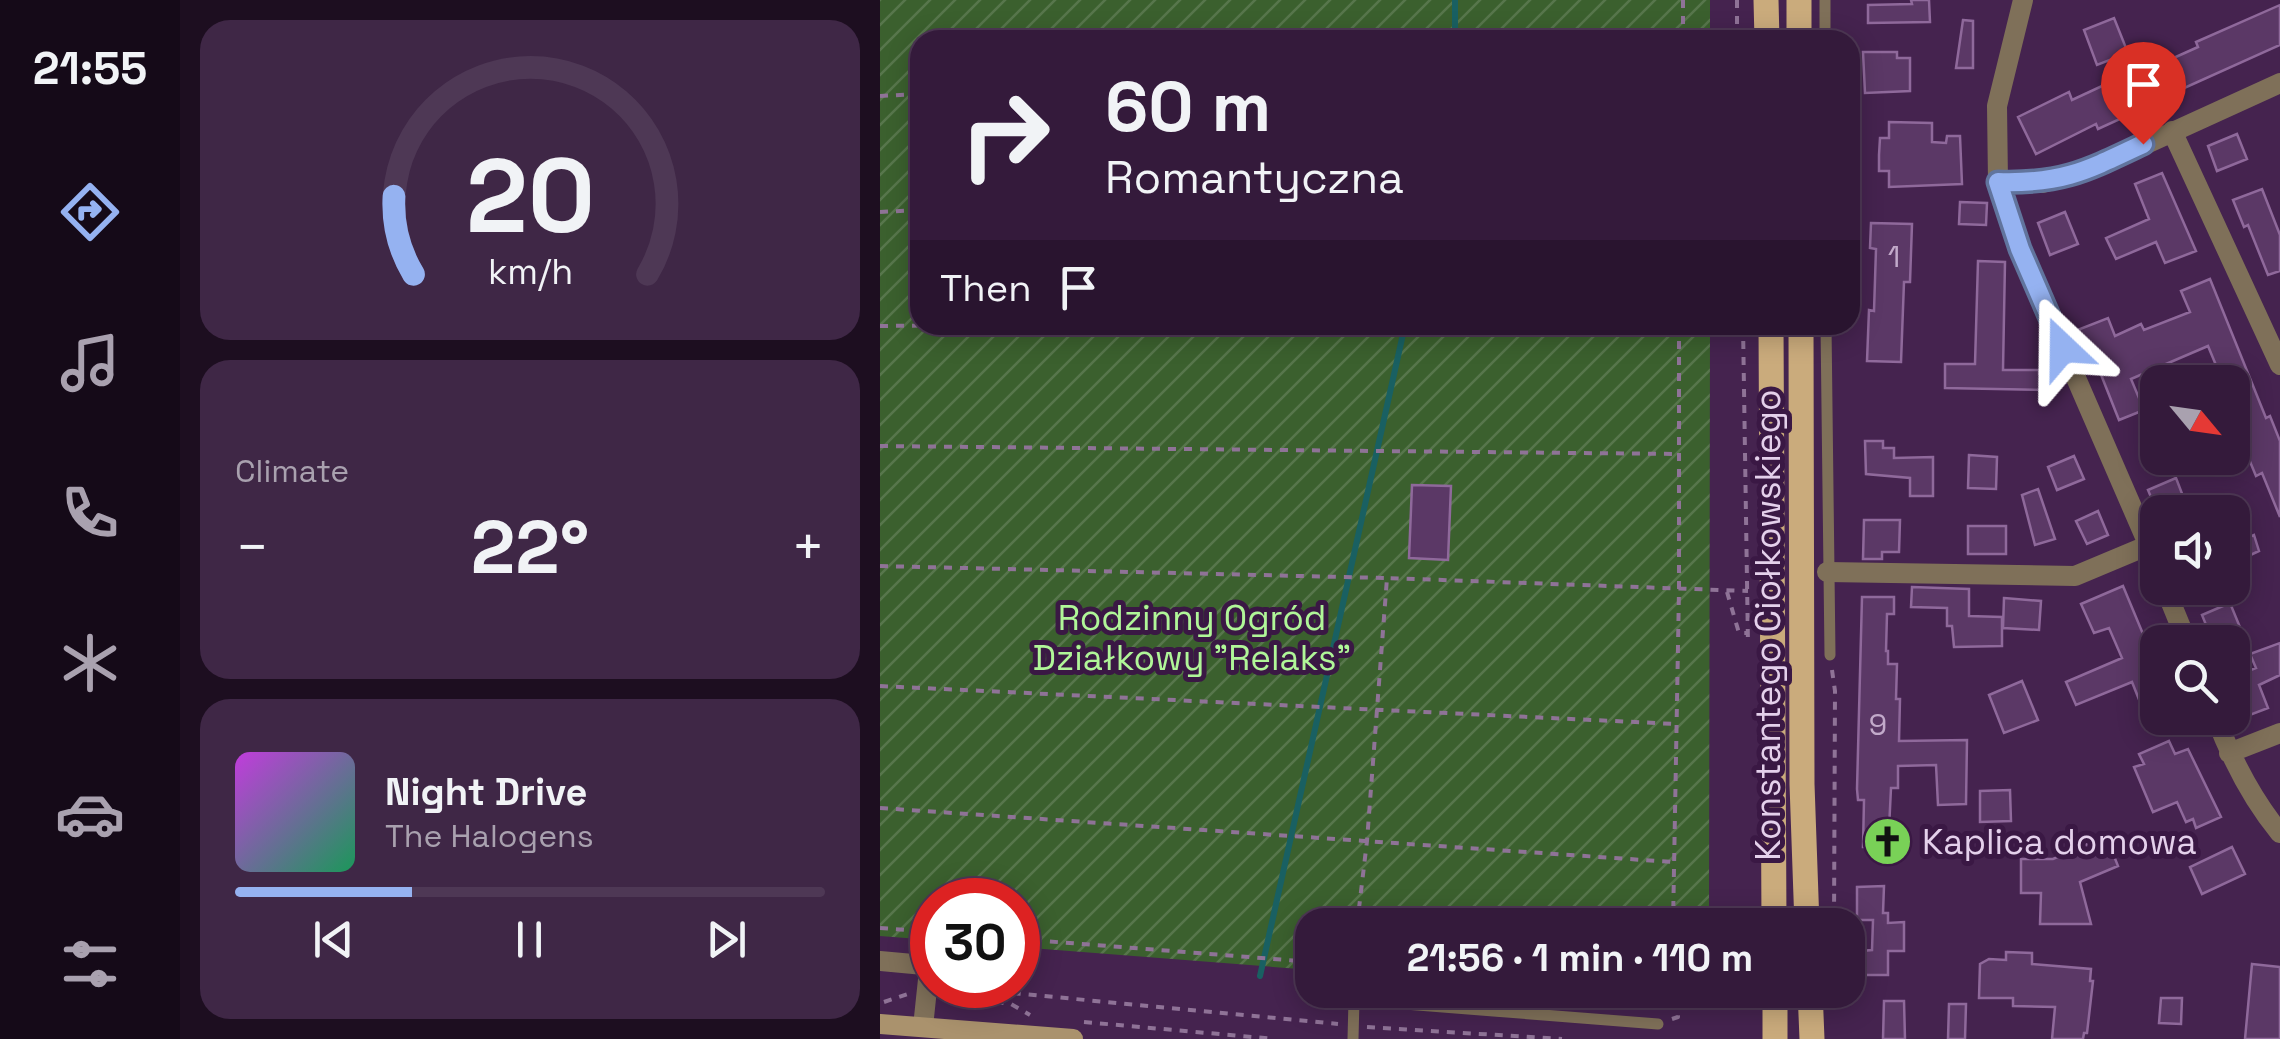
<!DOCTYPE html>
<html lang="en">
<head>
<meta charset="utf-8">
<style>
	:root { --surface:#341a3b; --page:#3f2746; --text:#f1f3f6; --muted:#a9a1af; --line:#4e3855; --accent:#95b2f1 }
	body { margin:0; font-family:"Space Grotesk",sans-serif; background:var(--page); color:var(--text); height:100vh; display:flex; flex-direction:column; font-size:38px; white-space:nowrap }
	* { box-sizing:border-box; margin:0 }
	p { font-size:32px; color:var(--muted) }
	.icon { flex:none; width:55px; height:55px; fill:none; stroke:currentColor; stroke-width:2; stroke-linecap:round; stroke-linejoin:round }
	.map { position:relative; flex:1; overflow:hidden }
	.sheet { display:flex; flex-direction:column; gap:20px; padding:20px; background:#1d0e20; width:700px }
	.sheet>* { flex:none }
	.top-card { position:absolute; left:30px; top:30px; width:950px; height:305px; border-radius:30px; box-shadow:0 5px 25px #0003,0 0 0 2px var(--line); background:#341a3b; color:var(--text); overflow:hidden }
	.needle { width:65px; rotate:119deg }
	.fabs { position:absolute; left:1260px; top:365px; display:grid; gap:20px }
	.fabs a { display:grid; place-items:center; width:110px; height:110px; border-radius:20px; background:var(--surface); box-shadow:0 5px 25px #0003,0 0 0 2px var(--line); font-size:50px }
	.speed { position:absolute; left:30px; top:878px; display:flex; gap:20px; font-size:50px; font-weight:700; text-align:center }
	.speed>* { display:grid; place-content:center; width:130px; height:130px; border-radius:50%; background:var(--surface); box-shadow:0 5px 25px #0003,0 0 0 2px var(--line); line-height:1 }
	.speed .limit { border:15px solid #d22; background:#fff; color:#111 }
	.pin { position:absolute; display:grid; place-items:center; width:85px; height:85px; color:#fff; margin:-102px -42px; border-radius:50% 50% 50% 0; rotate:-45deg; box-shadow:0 0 10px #0007 }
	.pin .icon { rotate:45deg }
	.me { position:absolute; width:110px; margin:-55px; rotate:337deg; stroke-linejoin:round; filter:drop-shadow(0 0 8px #0008) }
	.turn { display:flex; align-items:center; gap:35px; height:210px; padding:0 30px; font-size:45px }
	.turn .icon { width:130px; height:130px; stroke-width:2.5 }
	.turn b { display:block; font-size:70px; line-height:85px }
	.then { display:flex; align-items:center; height:95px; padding:0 30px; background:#0003; gap:20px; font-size:38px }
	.big { font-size:75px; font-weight:700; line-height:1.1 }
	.sheet .card { flex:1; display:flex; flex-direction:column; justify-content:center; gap:15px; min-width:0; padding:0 35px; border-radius:30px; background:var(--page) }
	.sheet .dial { align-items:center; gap:0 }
	.dial svg { height:260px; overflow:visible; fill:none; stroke:var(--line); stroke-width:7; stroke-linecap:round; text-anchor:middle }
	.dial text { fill:var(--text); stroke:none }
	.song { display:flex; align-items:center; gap:30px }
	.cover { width:120px; height:120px; border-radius:15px; background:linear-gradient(135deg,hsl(290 70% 55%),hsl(150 70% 35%)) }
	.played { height:10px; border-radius:5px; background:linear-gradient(90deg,var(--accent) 30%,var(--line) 30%) }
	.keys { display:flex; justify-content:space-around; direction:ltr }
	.heat { display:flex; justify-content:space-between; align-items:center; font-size:55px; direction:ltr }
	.trip { position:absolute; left:415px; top:908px; width:570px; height:100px; border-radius:30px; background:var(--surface); box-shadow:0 5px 25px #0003,0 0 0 2px var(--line); font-weight:700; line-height:100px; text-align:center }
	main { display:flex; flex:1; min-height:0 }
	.tab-bar { display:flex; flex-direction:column; width:180px; justify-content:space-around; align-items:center; background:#150a18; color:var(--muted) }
	.tab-bar .icon { width:70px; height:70px }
	.tab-bar .selected { color:var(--accent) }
	.tab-bar b { font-size:45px; color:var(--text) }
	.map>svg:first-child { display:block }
	.garden { fill:url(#garden-furrows) }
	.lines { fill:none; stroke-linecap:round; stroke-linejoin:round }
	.stream { stroke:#196062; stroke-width:6 }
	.building { fill:#5b3866; stroke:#8f699b; stroke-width:2.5 }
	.path { stroke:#8f7397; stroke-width:4; stroke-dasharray:8 8; stroke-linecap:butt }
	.lane { stroke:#7f7059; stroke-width:11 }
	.street { stroke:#7f7059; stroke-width:20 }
	.secondary { stroke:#aa926d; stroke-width:20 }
	.primary { stroke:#caab7c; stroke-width:25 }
	.route-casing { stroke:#61749d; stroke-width:25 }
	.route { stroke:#95b2f1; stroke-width:18 }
	.labels { text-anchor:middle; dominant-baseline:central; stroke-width:10; stroke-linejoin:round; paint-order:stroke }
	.number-label { font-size:30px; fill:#c2aaca }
	.park-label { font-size:35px; fill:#b0f698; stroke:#3a1844 }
	.street-label { font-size:35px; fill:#e4d0eb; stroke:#3a1844 }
	.poi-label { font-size:35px; fill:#e4d0eb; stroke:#3a1844; text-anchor:start }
</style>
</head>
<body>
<main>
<nav class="tab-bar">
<b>21:55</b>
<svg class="icon selected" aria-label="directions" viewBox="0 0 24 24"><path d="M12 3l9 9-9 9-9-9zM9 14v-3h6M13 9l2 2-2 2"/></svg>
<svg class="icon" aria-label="music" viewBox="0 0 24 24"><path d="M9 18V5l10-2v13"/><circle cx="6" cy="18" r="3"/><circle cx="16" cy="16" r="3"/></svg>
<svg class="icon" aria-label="phone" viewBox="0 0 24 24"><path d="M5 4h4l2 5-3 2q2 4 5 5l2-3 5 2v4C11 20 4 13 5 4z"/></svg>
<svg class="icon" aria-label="climate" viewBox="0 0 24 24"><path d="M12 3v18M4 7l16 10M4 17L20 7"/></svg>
<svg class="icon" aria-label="car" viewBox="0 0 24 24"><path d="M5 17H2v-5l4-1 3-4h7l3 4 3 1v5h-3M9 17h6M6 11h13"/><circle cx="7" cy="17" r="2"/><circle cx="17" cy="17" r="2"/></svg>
<svg class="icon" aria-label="filters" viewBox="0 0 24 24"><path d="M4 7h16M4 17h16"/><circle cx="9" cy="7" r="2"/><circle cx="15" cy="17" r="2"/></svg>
</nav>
<section class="sheet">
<div class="card dial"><svg viewBox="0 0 100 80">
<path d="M14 69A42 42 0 1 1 86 69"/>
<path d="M14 69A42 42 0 0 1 8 45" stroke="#95b2f1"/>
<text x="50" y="56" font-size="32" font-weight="700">20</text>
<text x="50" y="72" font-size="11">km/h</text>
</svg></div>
<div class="card"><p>Climate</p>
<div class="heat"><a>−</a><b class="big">22°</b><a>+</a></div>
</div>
<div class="card">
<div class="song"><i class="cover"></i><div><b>Night Drive</b><p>The Halogens</p></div></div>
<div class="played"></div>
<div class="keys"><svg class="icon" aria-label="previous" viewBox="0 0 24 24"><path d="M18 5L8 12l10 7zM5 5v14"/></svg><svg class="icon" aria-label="pause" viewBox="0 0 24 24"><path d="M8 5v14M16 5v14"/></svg><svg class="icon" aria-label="next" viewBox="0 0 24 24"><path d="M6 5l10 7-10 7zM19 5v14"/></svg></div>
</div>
</section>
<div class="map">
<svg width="1400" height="1039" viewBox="0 0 1400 1039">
	<defs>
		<pattern id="garden-furrows" width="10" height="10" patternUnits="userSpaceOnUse" patternTransform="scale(2.5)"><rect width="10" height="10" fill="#3b602e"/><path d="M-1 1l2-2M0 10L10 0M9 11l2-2" fill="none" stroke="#57764c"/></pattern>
	</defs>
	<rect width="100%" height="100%" fill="#45234f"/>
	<!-- garden -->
	<path class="garden" d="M0 0H830V40H40V325H830L829 925H432V970L138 947V900H52V940L0 936Z
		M677 990H797L787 999Z"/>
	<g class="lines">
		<!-- stream -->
		<path class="stream" d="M575 0V40
			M380 976 525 325"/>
	</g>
	<!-- building -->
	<path class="building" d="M1031 0H1049L1050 22 988 23V5L1032 4Z
		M1400 5V45L1282 98 1269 69 1318 47 1316 42Z
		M1234 18 1248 53 1217 65 1204 30Z
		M1083 20 1093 21V68H1076Z
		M983 52H1017V58H1030V91L985 93Z
		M1235 80 1251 114 1218 129 1216 124 1156 154 1138 117 1189 92 1192 100Z
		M1009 122 1052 123V142L1066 143 1067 136H1080L1082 184 1009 187V171H999V155L1000 138H1009Z
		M1357 134 1367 159 1337 171 1328 146Z
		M1282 173 1316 251 1285 263 1276 242 1236 259 1226 238 1269 219 1255 184Z
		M1382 189 1400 235V271L1388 275 1368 225 1364 227 1353 200Z
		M1080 202 1107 203 1106 225 1079 224Z
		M1185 212 1198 244 1170 255 1158 223Z
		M991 223 1032 224 1030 282H1024L1021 362 987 361 989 310 994 311 996 249 990 248Z
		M1098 261 1125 262 1123 370H1159V374H1166V390L1065 388V364H1095Z
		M1330 279 1386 418 1390 416 1400 441V517L1382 473 1376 476 1352 418V382H1343L1328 346 1251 379 1264 410 1239 420 1216 362 1209 365 1195 331 1228 318 1235 336 1261 324 1264 330 1310 312 1301 291Z
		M985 441H1003V448H1014V458L1053 457V496H1030V478L986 474Z
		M1089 455 1117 457 1116 489 1088 488Z
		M1194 456 1204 479 1177 490 1168 467Z
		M1296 478 1306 504 1278 514 1268 490Z
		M532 485 571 486 568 560 529 558Z
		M1158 489 1175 539 1155 545 1142 495Z
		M1218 511 1228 535 1207 544 1196 521Z
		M984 520H1020L1019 552H1002V559H983Z
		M1088 526H1126V554H1088Z
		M1374 535 1379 551 1362 559 1356 543Z
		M1243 586 1278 670V706L1264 712 1252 682 1196 705 1186 682 1242 658 1229 628 1214 633 1201 604Z
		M1032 587 1089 589V616L1122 617V646L1074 647 1072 626H1067V608L1031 607Z
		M982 597H1014V614H1007L1006 651H1008V664H1017L1016 699H1020L1019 741 1087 740 1086 804 1058 805 1056 765 1018 766V788H1011L1009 829H1021V855H990V847H983L984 800H978L977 789Z
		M1124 598 1161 601 1159 630 1123 628Z
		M1350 603 1364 637 1350 642H1333L1322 615Z
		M1400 643V675L1379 685 1388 708 1362 718 1352 694V677L1376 668 1370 654Z
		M1142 681 1158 720 1124 733 1109 695Z
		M1289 741 1295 754 1308 749 1341 817 1316 828 1313 819 1306 822 1297 802 1273 812 1254 767 1264 764 1259 754Z
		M1130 790 1131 821 1100 822V791Z
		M1226 836 1238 866 1200 882 1211 924H1160L1161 893H1141V859H1173Z
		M1352 847 1365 874 1322 894 1310 867Z
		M1004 886 1003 913H1008V923L1024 922V951H1008V975H981V951L992 950 993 920H977V887Z
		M1126 952 1152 953V964L1211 969 1210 981H1213L1207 1033H1204L1203 1039H1172L1175 1007 1133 1006V998H1099L1100 964 1109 959 1126 960Z
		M1372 964 1400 967V1039H1365Z
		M1281 998H1302L1301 1024 1279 1023Z
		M1004 1001H1024L1025 1039H1003Z
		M1069 1004H1086L1085 1039H1068Z"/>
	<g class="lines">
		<!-- path -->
		<path class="path" d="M803 0V40
			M857 0V40
			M0 96 40 94
			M0 212 40 210
			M863 325 868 645
			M0 326 89 325
			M0 446 799 454
			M0 566 505 578
			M847 592 859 633H866
			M952 670 955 691 954 925
			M0 686 796 724
			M0 808 793 862
			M477 925 487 841 507 578 868 591
			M793 925 799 590V325
			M0 928 52 932
			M138 939 432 962
			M69 987 458 1024
			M750 990H786
			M68 996 131 1004 150 1015
			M4 1002 28 994
			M792 1019 798 1017 797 990
			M204 1022 395 1039
			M487 1027 682 1039"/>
		<!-- lane -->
		<path class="lane" d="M945 0V40
			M946 325 950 655
			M473 1039 474 1000 778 1024"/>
		<!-- street -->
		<path class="street" d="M1143 0 1117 106 1118 182 1140 249 1278 567
			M1292 131 1400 365
			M1118 182 1162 183 1205 172 1400 83
			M947 572 1195 576 1269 545
			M1285 588 1307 642
			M1336 718C1352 760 1371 798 1400 833
			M1349 753 1400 733
			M0 961 44 965 49 970 43 1027"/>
		<!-- secondary -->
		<path class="secondary" d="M0 1024 193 1039"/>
		<!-- primary -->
		<path class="primary" d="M886 0 887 40
			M919 0V40
			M891 325 894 925
			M921 325 922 784 927 925
			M895 990V1039
			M930 990 932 1039"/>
	</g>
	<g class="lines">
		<defs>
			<path id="route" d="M1183 348 1140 249 1118 182C1182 184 1206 171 1263 144"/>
		</defs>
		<!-- route casing -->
		<use href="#route" class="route-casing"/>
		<!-- route -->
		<use href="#route" class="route"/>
	</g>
	<!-- icons -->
	<defs>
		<symbol id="church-disc" viewBox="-11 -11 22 22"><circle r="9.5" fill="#79d157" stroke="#3a1844"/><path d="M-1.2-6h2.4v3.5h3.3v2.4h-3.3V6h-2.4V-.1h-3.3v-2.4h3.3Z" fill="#111"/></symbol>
	</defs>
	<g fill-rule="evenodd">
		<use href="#church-disc" x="980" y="814" width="55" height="55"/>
	</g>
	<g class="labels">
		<!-- number labels -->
		<g class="number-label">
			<text x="1014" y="256">1</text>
			<text x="998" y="724">9</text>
		</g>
		<!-- park labels -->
		<g class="park-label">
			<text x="312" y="618">Rodzinny Ogród<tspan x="312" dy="40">Działkowy "Relaks"</tspan></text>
		</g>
		<!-- street labels -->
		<g class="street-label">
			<text transform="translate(888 625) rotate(-90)">Konstantego Ciołkowskiego</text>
		</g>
		<!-- poi labels -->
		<g class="poi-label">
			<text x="1042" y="842">Kaplica domowa</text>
		</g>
	</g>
</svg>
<div class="fabs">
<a><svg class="needle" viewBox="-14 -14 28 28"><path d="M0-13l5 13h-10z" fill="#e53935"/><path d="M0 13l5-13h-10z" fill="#a9a1af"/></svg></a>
<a><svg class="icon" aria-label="sound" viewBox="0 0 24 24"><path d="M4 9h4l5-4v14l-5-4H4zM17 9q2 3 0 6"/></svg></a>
<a><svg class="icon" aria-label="search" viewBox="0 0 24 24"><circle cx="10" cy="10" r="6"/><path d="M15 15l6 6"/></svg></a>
</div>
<div class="speed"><div class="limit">30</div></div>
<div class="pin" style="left:1263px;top:144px;background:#d93025"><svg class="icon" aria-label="arrive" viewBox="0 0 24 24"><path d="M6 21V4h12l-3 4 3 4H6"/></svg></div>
<svg class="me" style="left:1183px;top:348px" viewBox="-20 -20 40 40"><path d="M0-17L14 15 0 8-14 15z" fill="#95b2f1" stroke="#fff" stroke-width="4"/></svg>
<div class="trip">21:56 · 1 min · 110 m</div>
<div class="top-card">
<div class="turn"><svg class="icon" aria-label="right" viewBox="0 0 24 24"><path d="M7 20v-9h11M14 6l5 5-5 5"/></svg><div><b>60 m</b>Romantyczna</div></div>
<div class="then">Then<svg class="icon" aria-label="arrive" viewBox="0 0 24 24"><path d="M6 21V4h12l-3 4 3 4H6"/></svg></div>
</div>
</div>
</main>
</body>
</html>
